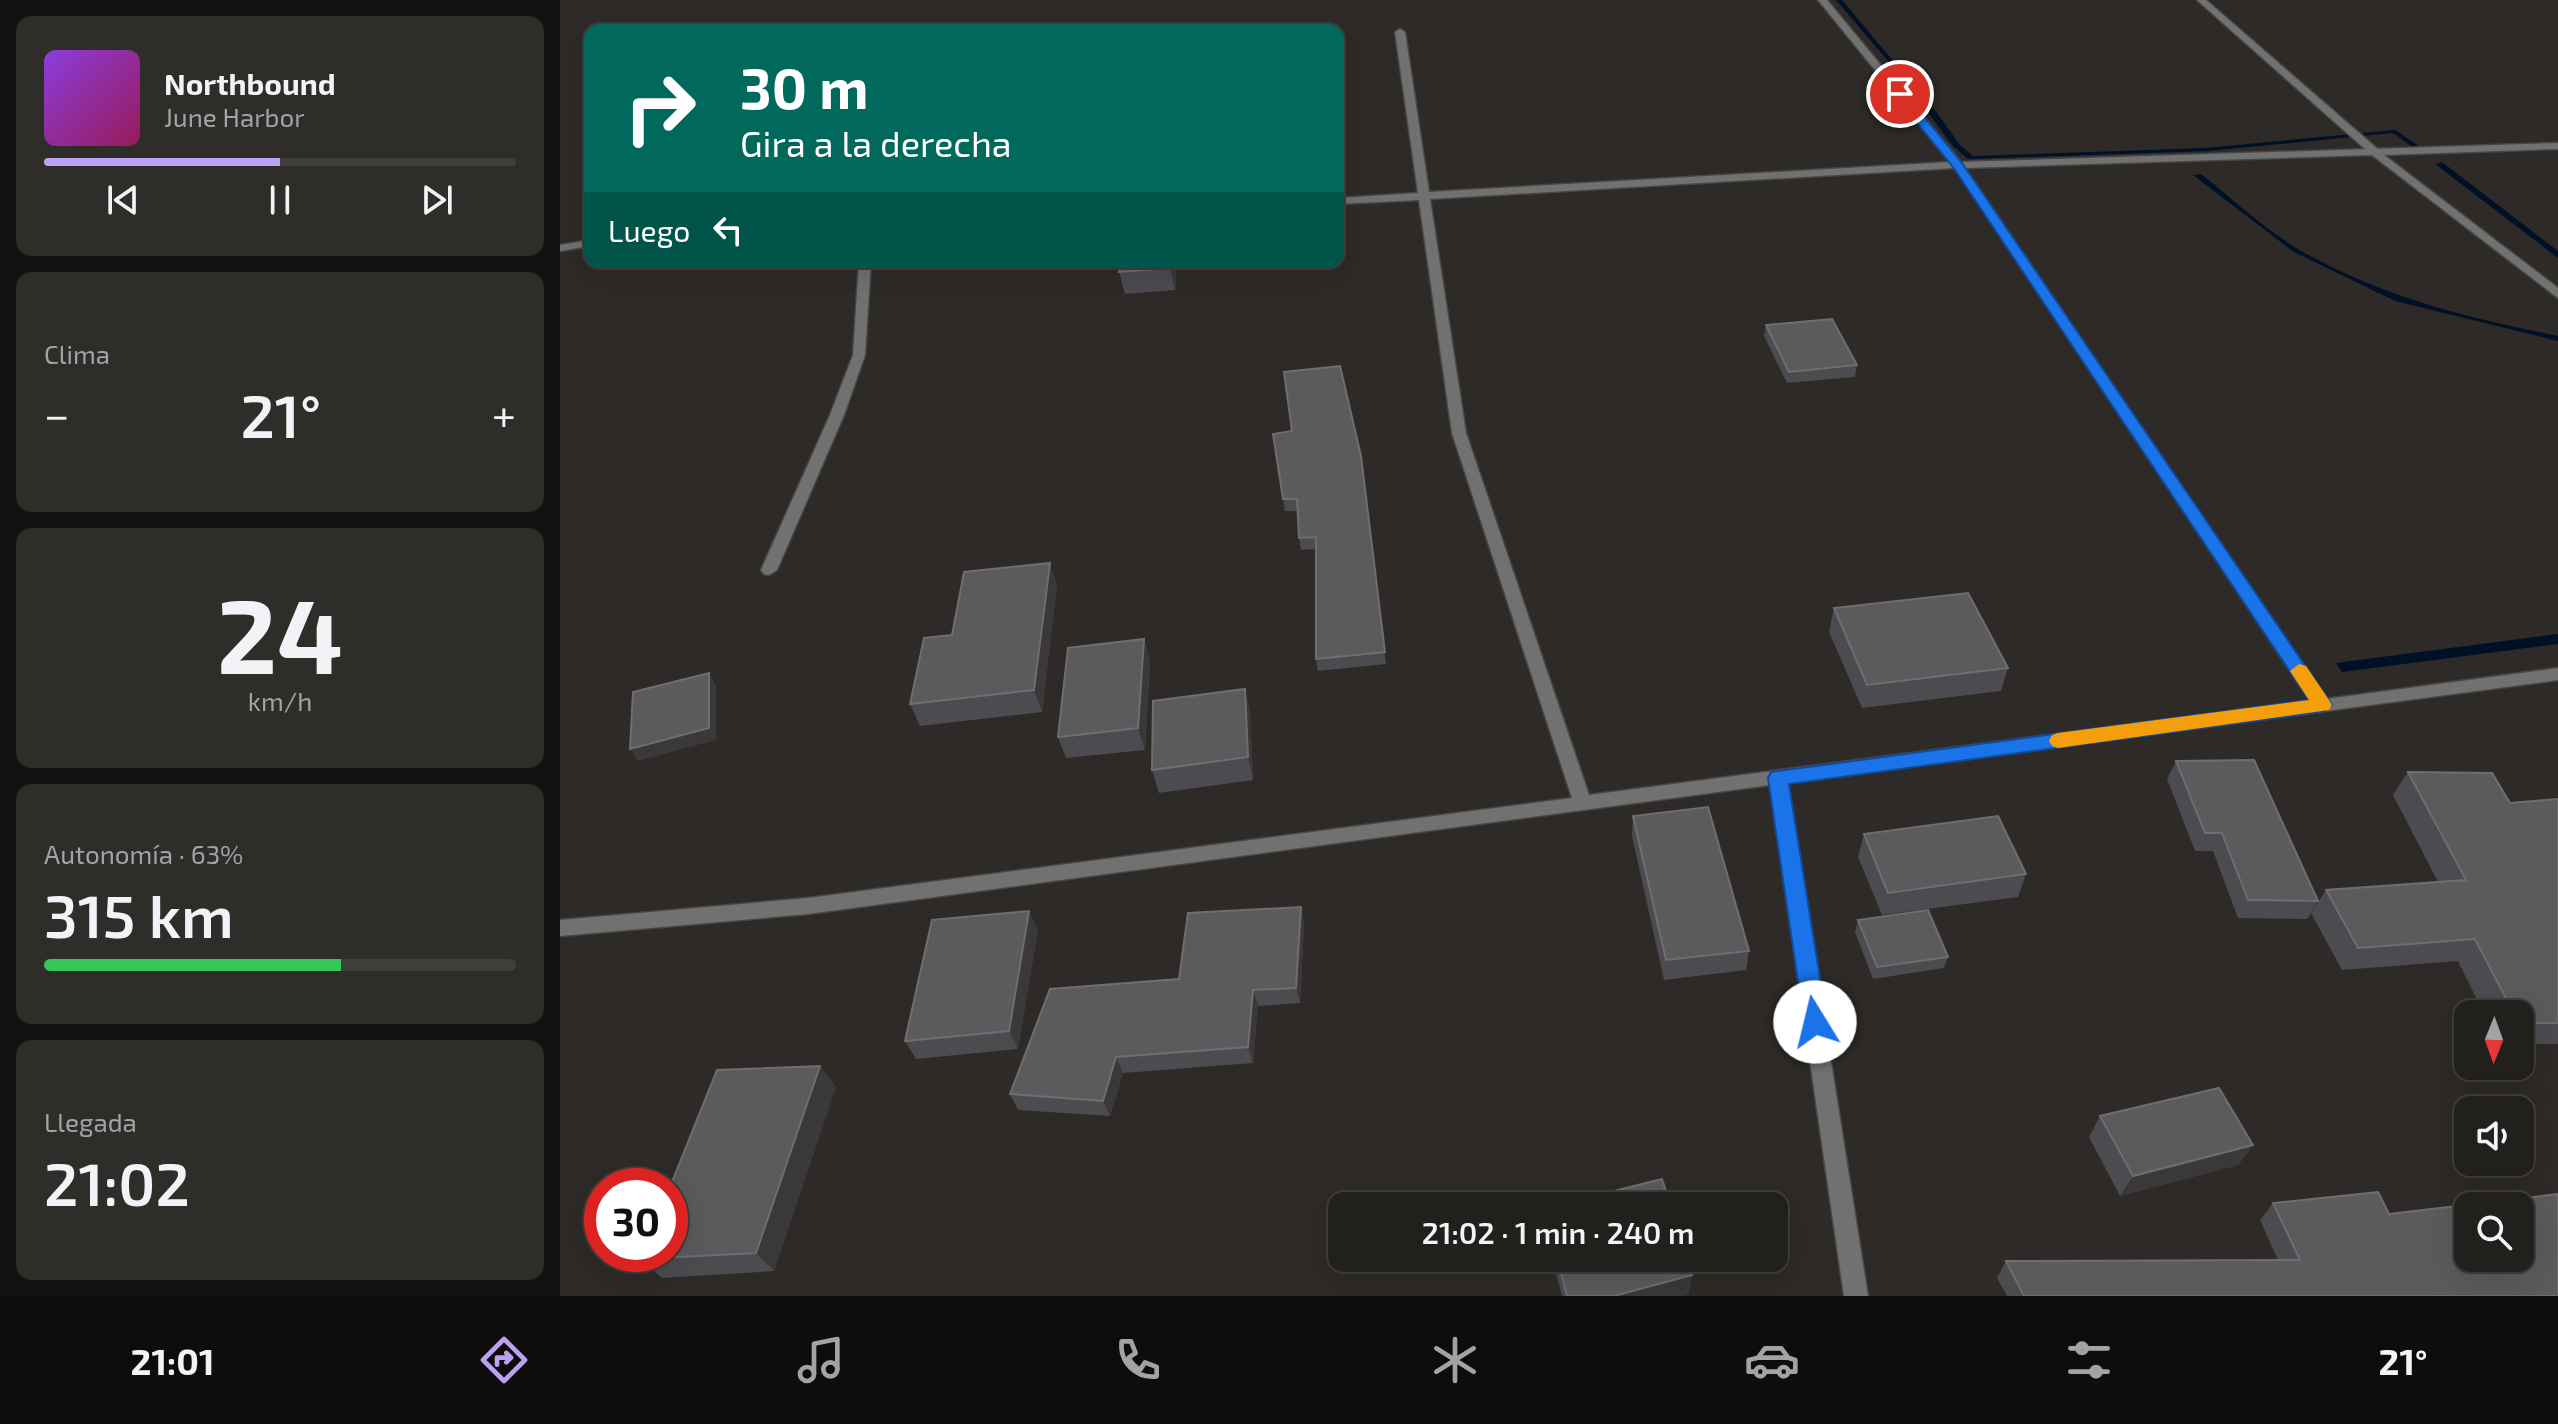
<!DOCTYPE html>
<html lang="es">
<head>
<meta charset="utf-8">
<style>
	:root { --surface:#22201d; --page:#2e2d2a; --text:#f1f3f6; --muted:#a2a3a4; --line:#3f3e3b; --accent:#bca0f2 }
	body { margin:0; font-family:"Exo 2",sans-serif; background:var(--page); color:var(--text); height:100vh; display:flex; flex-direction:column; font-size:30px; white-space:nowrap }
	* { box-sizing:border-box; margin:0 }
	p { font-size:26px; color:var(--muted) }
	.icon { flex:none; width:44px; height:44px; fill:none; stroke:currentColor; stroke-width:2; stroke-linecap:round; stroke-linejoin:round }
	.map { position:relative; flex:1; overflow:hidden }
	.side { display:flex; flex-direction:column; gap:16px; padding:16px; background:#131210; width:560px }
	.side>* { flex:none }
	.hud { position:absolute; left:24px; top:24px; width:760px; height:244px; border-radius:16px; box-shadow:0 8px 32px #0002,0 0 0 2px var(--line); background:#00695c; color:#fff; overflow:hidden }
	.needle { width:52px; rotate:181deg }
	.controls { position:absolute; left:1894px; top:1000px; display:grid; gap:16px }
	.controls a { display:grid; place-items:center; width:80px; height:80px; border-radius:16px; background:var(--surface); box-shadow:0 8px 32px #0002,0 0 0 2px var(--line); font-size:40px }
	.speed { position:absolute; left:24px; top:1168px; display:flex; gap:16px; font-size:40px; font-weight:700; text-align:center }
	.speed>* { display:grid; place-content:center; width:104px; height:104px; border-radius:50%; background:var(--surface); box-shadow:0 8px 32px #0002,0 0 0 2px var(--line); line-height:1 }
	.speed .limit { border:12px solid #d22; background:#fff; color:#111 }
	.pin { position:absolute; display:grid; place-items:center; width:68px; height:68px; color:#fff; margin:-34px; border:4px solid #fff; border-radius:50%; box-shadow:0 2px 8px #0007 }
	.me { position:absolute; width:88px; margin:-44px; rotate:351deg; stroke-linejoin:round; filter:drop-shadow(0 0 6px #0008) }
	.turn { display:flex; align-items:center; gap:28px; height:168px; padding:0 24px; font-size:36px }
	.turn .icon { width:104px; height:104px; stroke-width:2.5 }
	.turn b { display:block; font-size:56px; line-height:68px }
	.then { display:flex; align-items:center; height:76px; padding:0 24px; background:#0003; gap:16px; font-size:30px }
	.big { font-size:60px; font-weight:600; line-height:1.1 }
	.side .tile { flex:1; display:flex; flex-direction:column; justify-content:center; gap:12px; min-width:0; padding:0 28px; border-radius:16px; background:var(--page) }
	.side .dial { align-items:center; gap:0 }
	.dial b { font-size:104px; line-height:1 }
	.song { display:flex; align-items:center; gap:24px }
	.cover { width:96px; height:96px; border-radius:12px; background:linear-gradient(135deg,hsl(270 70% 55%),hsl(330 70% 35%)) }
	.played { height:8px; border-radius:4px; background:linear-gradient(90deg,var(--accent) 50%,var(--line) 50%) }
	.keys { display:flex; justify-content:space-around; direction:ltr }
	.heat { display:flex; justify-content:space-between; align-items:center; font-size:44px; direction:ltr }
	.charge { height:12px; border-radius:6px; background:linear-gradient(90deg,#34c759 63%,var(--line) 0) }
	.trip { position:absolute; left:768px; top:1192px; width:460px; height:80px; border-radius:16px; background:var(--surface); box-shadow:0 8px 32px #0002,0 0 0 2px var(--line); font-weight:600; line-height:80px; text-align:center }
	.tabs { display:flex; height:128px; justify-content:space-around; align-items:center; background:#0e0d0c; color:var(--muted) }
	.tabs .icon { width:56px; height:56px }
	.tabs .current { color:var(--accent) }
	.tabs b { font-size:36px; color:var(--text) }
	main { display:flex; flex:1; min-height:0 }
	.map>svg:first-child { display:block }
	.water { fill:#001127 }
	.lines { fill:none; stroke-linecap:round; stroke-linejoin:round }
	.service-casing { stroke:#484543; stroke-width:3 }
	.minor-casing { stroke:#484543; stroke-width:3 }
	.service { fill:#707271; fill-rule:evenodd }
	.minor { fill:#707271; fill-rule:evenodd }
	.wall { fill:#4c4b4f }
	.shaded-wall { fill:#3a3839 }
	.building { fill:#5b5a5d; stroke:#6f6d70; stroke-width:2; fill-rule:evenodd }
	.route { fill:#1a73e8; stroke:#114b97; stroke-width:2 }
	.slow { fill:#f59e0b }
</style>
</head>
<body>
<main>
<section class="side">
<div class="tile">
<div class="song"><i class="cover"></i><div><b>Northbound</b><p>June Harbor</p></div></div>
<div class="played"></div>
<div class="keys"><svg class="icon" aria-label="previous" viewBox="0 0 24 24"><path d="M18 5L8 12l10 7zM5 5v14"/></svg><svg class="icon" aria-label="pause" viewBox="0 0 24 24"><path d="M8 5v14M16 5v14"/></svg><svg class="icon" aria-label="next" viewBox="0 0 24 24"><path d="M6 5l10 7-10 7zM19 5v14"/></svg></div>
</div>
<div class="tile"><p>Clima</p>
<div class="heat"><a>−</a><b class="big">21°</b><a>+</a></div>
</div>
<div class="tile dial"><b>24</b><p>km/h</p></div>
<div class="tile"><p>Autonomía · 63%</p><b class="big">315 km</b><div class="charge"></div></div>
<div class="tile"><p>Llegada</p><b class="big">21:02</b></div>
</section>
<div class="map">
<svg width="1998" height="1296" viewBox="0 0 1998 1296">
	<rect width="100%" height="100%" fill="#2d2a27"/>
	<!-- water -->
	<path class="water" d="M1276 0H1282L1377 113 1400 145 1413 156 1645 148 1835 130 1862 148 1855 149 1833 133 1649 151 1408 159 1393 146 1339 74Z
		M1882 162 1998 251V258L1875 164Z
		M1641 174C1673 199 1704 229 1738 249 1821 297 1905 317 1998 336V341L1835 301 1734 252 1633 175Z
		M1998 634V644L1782 672 1776 663Z"/>
	<g class="lines">
		<defs>
			<path id="service" d="M1637 0H1646L1821 152V156H1813Z
				M299 262H311L305 355 284 415 217 570 209 575 204 574 201 570 270 415 293 355Z"/>
			<path id="minor" d="M1258 0H1267L1401 162 1998 143V149L1824 155 1998 288V298L1812 155 1405 168 1766 699 1998 668V680L1227 783 1308 1296H1284L1210 785 248 914 0 936V920L248 898 1012 798 892 433 859 200 778 204V198L858 193 835 32 840 29 845 32 869 192 1390 162ZM1395 168 1750 701 1029 795 906 433 870 199Z
				M30 240V246L0 251V245Z"/>
		</defs>
		<!-- service casing -->
		<use href="#service" class="service-casing"/>
		<!-- minor casing -->
		<use href="#minor" class="minor-casing"/>
		<!-- service -->
		<use href="#service" class="service"/>
		<!-- minor -->
		<use href="#minor" class="minor"/>
	</g>
	<!-- wall -->
	<path class="wall" d="M561 262H617L615 290 565 294 559 272Z
		M1206 325 1297 365 1295 377 1227 383 1204 336Z
		M713 434 801 456 826 664 758 671 756 659V549L741 550 739 538 738 511H725Z
		M497 584 482 712 360 726 350 704 392 635Z
		M1274 608 1448 668 1441 691 1302 708 1269 632Z
		M584 639 590 661 585 750 506 758 498 737Z
		M685 689 690 712 693 780 599 793 592 770Z
		M1616 761 1758 901 1747 919 1678 918 1653 851H1635L1607 779Z
		M1848 772 1950 803 1998 799V1044H1960V1014H1924L1898 961 1782 970 1751 913 1766 890 1878 882 1833 795Z
		M1073 816 1189 951 1186 970 1104 980 1072 836Z
		M1304 834 1466 874 1458 897 1322 915 1298 857Z
		M741 907 744 923 740 1003 698 1006 693 1063 563 1073 550 1116 458 1110 450 1094 619 979Z
		M469 911 478 930 458 1049 356 1059 345 1041Z
		M1298 920 1388 957 1384 968 1313 979 1295 932Z
		M260 1066 276 1087 214 1271 102 1278 81 1259Z
		M1540 1116 1693 1145 1678 1165 1560 1196 1529 1137Z
		M1713 1203 1829 1214 1998 1296H1447L1437 1278 1446 1261 1718 1260 1700 1220Z
		M992 1258H1127L1129 1294 1121 1296H1002Z"/>
	<!-- shaded-wall -->
	<path class="shaded-wall" d="M611 262H617L615 290 610 268Z
		M490 563 497 584 482 712 474 690Z
		M584 639 590 661 585 750 578 728Z
		M149 673 156 685V740L78 761 70 749Z
		M685 689 690 712 693 780 688 757Z
		M741 907 744 923 740 1003 736 988Z
		M469 911 478 930 458 1049 449 1031Z
		M693 990 698 1006 693 1063 688 1047Z
		M556 1057 563 1073 550 1116 543 1101Z
		M260 1066 276 1087 214 1271 196 1253Z
		M1693 1145 1678 1165 1560 1196 1573 1176Z
		M1132 1275 1129 1294 1121 1296H1054Z"/>
	<!-- building -->
	<path class="building" d="M561 262H611L610 268 559 272Z
		M1272 319 1297 365 1229 372 1206 325Z
		M780 366 801 456 825 652 756 659V537L739 538 737 499H723L713 434 732 431 724 372Z
		M490 563 474 690 350 704 364 638 392 635 404 572Z
		M1408 593 1448 668 1307 685 1274 608Z
		M584 639 578 728 498 737 508 648Z
		M149 673V728L70 749 73 692Z
		M685 689 688 757 592 770 593 701Z
		M1694 760 1758 901 1688 900 1662 833H1645L1616 761Z
		M1848 772 1932 773 1950 803 1998 799V1023H1960V1014H1954L1915 939 1798 948 1766 890 1906 880Z
		M1148 807 1189 951 1106 960 1073 816Z
		M1438 816 1466 874 1328 893 1304 834Z
		M741 907 736 988 693 990 688 1047 556 1057 543 1101 450 1094 490 989 619 979 628 913Z
		M1368 910 1388 957 1317 967 1298 920Z
		M469 911 449 1031 345 1041 372 920Z
		M260 1066 196 1253 81 1259 83 1254H110V1187L157 1070Z
		M1659 1088 1693 1145 1573 1176 1540 1116Z
		M1102 1179 1111 1206H994Z
		M1818 1192 1829 1214 1998 1194V1296H1464L1446 1261 1740 1260 1713 1203ZM1908 1206H1960V1258H1908Z
		M997 1258H1127L1132 1275 1054 1296H1007Z"/>
	<!-- route -->
	<path class="route" d="M1336 92H1344L1402 163 1772 705 1762 712 1229 784 1267 1022 1263 1029 1255 1032 1247 1029 1244 1022 1208 778 1211 772 1749 700 1393 167 1336 97Z"/>
	<!-- slow -->
	<path class="slow" d="M1739 664 1746 666 1769 700 1772 705 1769 710 1498 748 1492 746 1489 741 1492 735 1498 733 1749 700 1730 671Z"/>
</svg>
<div class="controls">
<a><svg class="needle" viewBox="-14 -14 28 28"><path d="M0-13l5 13h-10z" fill="#e53935"/><path d="M0 13l5-13h-10z" fill="#a2a3a4"/></svg></a>
<a><svg class="icon" aria-label="sound" viewBox="0 0 24 24"><path d="M4 9h4l5-4v14l-5-4H4zM17 9q2 3 0 6"/></svg></a>
<a><svg class="icon" aria-label="search" viewBox="0 0 24 24"><circle cx="10" cy="10" r="6"/><path d="M15 15l6 6"/></svg></a>
</div>
<div class="speed"><div class="limit">30</div></div>
<div class="pin" style="left:1340px;top:94px;background:#d93025"><svg class="icon" aria-label="arrive" viewBox="0 0 24 24"><path d="M6 21V4h12l-3 4 3 4H6"/></svg></div>
<svg class="me" style="left:1255px;top:1022px" viewBox="-20 -20 40 40"><circle r="19" fill="#fff"/><path d="M0-13L10 11 0 6-10 11z" fill="#1a73e8"/></svg>
<div class="trip">21:02 · 1 min · 240 m</div>
<div class="hud">
<div class="turn"><svg class="icon" aria-label="right" viewBox="0 0 24 24"><path d="M7 20v-9h11M14 6l5 5-5 5"/></svg><div><b>30 m</b>Gira a la derecha</div></div>
<div class="then">Luego<svg class="icon" aria-label="left" viewBox="0 0 24 24"><path d="M17 20v-9H6M10 6l-5 5 5 5"/></svg></div>
</div>
</div>
</main>
<nav class="tabs">
<b>21:01</b>
<svg class="icon current" aria-label="directions" viewBox="0 0 24 24"><path d="M12 3l9 9-9 9-9-9zM9 14v-3h6M13 9l2 2-2 2"/></svg>
<svg class="icon" aria-label="music" viewBox="0 0 24 24"><path d="M9 18V5l10-2v13"/><circle cx="6" cy="18" r="3"/><circle cx="16" cy="16" r="3"/></svg>
<svg class="icon" aria-label="phone" viewBox="0 0 24 24"><path d="M5 4h4l2 5-3 2q2 4 5 5l2-3 5 2v4C11 20 4 13 5 4z"/></svg>
<svg class="icon" aria-label="climate" viewBox="0 0 24 24"><path d="M12 3v18M4 7l16 10M4 17L20 7"/></svg>
<svg class="icon" aria-label="car" viewBox="0 0 24 24"><path d="M5 17H2v-5l4-1 3-4h7l3 4 3 1v5h-3M9 17h6M6 11h13"/><circle cx="7" cy="17" r="2"/><circle cx="17" cy="17" r="2"/></svg>
<svg class="icon" aria-label="filters" viewBox="0 0 24 24"><path d="M4 7h16M4 17h16"/><circle cx="9" cy="7" r="2"/><circle cx="15" cy="17" r="2"/></svg>
<b>21°</b>
</nav>
</body>
</html>
